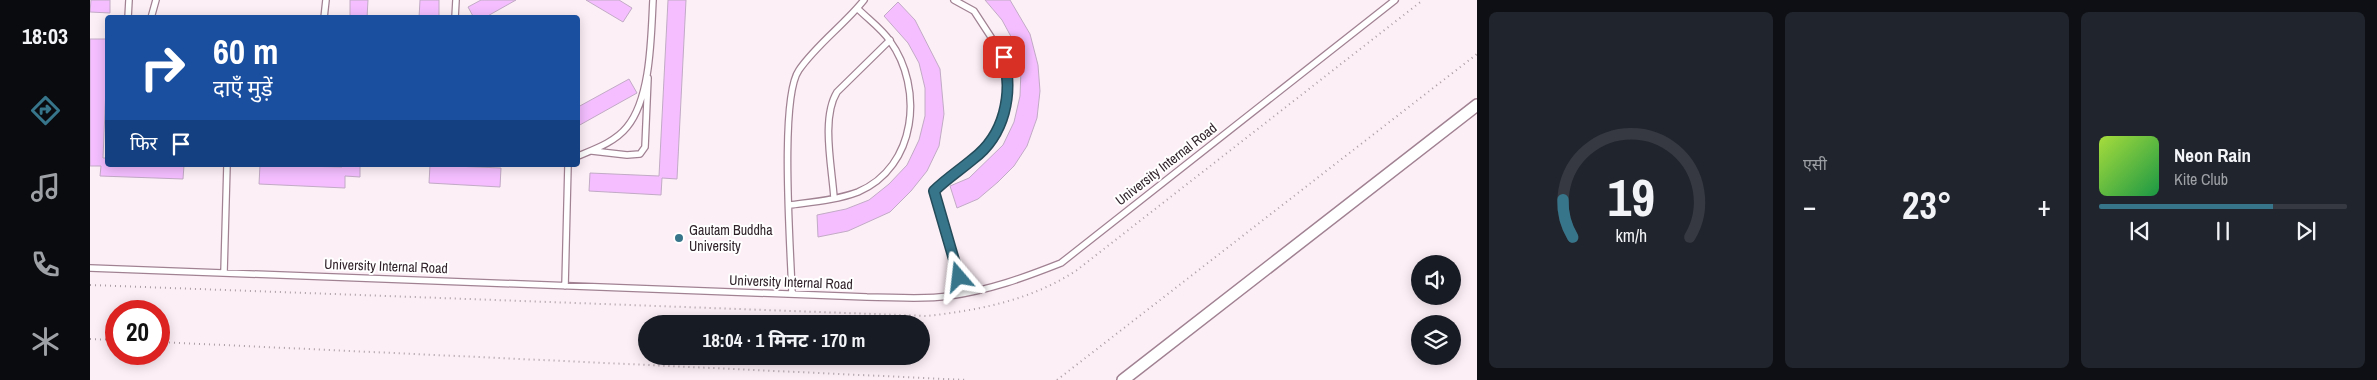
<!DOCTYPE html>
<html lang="hi">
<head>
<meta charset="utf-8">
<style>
	:root { --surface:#171b24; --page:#20242c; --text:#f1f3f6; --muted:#9ea1a6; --line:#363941; --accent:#37758b }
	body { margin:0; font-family:"Archivo Narrow","Noto Sans Devanagari",sans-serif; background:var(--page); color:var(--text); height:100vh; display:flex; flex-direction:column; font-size:19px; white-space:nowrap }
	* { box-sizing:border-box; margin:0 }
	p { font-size:16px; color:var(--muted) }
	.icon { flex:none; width:28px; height:28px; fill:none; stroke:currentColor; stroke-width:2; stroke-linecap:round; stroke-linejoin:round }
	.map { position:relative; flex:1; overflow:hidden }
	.panel { display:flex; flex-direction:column; gap:12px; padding:12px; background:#0d0f14; width:900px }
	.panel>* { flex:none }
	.top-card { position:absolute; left:15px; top:15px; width:475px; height:152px; border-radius:5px; box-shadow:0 2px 12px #0003; background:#1a4fa0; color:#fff; overflow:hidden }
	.fabs { position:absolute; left:1321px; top:255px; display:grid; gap:10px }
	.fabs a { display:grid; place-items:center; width:50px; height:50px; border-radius:50%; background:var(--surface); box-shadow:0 2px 12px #0003; font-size:25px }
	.speed { position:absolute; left:15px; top:300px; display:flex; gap:10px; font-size:25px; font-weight:700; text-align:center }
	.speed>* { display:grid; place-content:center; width:65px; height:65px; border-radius:50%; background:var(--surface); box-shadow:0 2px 12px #0003; line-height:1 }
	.speed .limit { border:8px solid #d22; background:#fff; color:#111 }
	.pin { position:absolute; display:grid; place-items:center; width:42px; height:42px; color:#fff; margin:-21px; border-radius:10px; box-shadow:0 2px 8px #0006 }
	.me { position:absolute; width:55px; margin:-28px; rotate:343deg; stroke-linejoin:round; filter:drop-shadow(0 0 4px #0008) }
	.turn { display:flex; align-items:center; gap:18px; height:105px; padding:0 25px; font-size:22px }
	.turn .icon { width:65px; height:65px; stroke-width:2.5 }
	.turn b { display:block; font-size:35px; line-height:42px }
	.then { display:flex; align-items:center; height:48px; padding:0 25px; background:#0003; gap:10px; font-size:19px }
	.big { font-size:38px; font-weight:700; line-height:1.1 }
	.panel .widget { flex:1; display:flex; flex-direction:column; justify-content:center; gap:8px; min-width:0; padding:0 18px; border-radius:8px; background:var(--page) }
	.panel .dial { align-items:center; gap:0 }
	.dial svg { height:130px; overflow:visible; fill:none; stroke:var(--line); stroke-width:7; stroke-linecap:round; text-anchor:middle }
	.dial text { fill:var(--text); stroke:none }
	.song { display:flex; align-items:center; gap:15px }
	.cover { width:60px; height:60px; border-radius:8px; background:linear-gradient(135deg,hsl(80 70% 55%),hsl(140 70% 35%)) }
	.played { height:5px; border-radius:2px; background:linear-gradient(90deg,var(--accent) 70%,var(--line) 70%) }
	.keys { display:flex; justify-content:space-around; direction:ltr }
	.heat { display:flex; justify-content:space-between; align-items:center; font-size:28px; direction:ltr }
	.panel .tiles { flex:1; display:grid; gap:12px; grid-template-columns:repeat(3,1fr) }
	.trip { position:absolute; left:548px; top:315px; width:292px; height:50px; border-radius:25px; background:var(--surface); box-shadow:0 2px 12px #0003; font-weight:700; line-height:50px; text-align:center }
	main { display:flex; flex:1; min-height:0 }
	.dock { display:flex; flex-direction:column; width:90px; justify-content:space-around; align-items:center; background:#090b0e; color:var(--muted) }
	.dock .icon { width:35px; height:35px }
	.dock .on { color:var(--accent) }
	.dock b { font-size:22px; color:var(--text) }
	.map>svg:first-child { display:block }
	.building { fill:#f4beff; stroke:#c2abc6 }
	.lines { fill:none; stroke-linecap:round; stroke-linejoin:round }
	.lane-casing { stroke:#a18293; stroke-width:8 }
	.street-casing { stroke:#a18293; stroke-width:14 }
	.path { stroke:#ab9da4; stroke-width:2; stroke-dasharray:1 4; stroke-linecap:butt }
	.lane { stroke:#fff; stroke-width:5.5 }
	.street { stroke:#fff; stroke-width:11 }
	.route-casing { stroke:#244c5a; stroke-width:12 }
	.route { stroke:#37758b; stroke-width:9 }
	.poi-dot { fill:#37758b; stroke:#fff; stroke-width:2 }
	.labels { text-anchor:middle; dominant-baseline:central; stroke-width:4; stroke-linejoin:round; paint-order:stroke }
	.street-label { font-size:14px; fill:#31242b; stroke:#fff }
	.poi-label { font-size:14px; fill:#31242b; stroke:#fff; text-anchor:start }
</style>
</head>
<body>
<main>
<nav class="dock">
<b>18:03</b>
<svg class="icon on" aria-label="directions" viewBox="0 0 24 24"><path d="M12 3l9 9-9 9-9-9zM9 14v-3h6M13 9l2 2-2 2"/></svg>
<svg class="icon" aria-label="music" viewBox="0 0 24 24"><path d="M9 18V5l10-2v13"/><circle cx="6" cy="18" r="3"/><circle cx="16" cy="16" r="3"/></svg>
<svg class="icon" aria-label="phone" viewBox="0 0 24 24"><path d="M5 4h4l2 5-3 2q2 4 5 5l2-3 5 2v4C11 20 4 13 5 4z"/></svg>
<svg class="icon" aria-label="climate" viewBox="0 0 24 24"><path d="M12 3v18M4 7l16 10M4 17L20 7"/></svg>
</nav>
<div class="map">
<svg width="1387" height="380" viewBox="0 0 1387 380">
	<rect width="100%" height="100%" fill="#fdeff6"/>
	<!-- building -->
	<path class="building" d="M1 0H20V13L0 12Z
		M260 0H278L277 18H260Z
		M330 0H349V18H329Z
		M391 0H426L394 18H384L378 7Z
		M496 0H529L542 8 533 22Z
		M578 0H596L587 179 572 178 571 195 499 191 500 173 569 176Z
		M895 0H920L940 34 948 65 950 91 947 118 937 146 924 166 908 182 888 199 867 208 860 186 879 178 913 145 924 122 930 96 931 69 925 44 912 20Z
		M808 2 825 20 850 69 854 114 849 146 837 171 821 191 800 212 758 231 728 237 727 215 756 209 779 200 799 184 817 165 829 140 835 116V88L829 63 818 43 794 16Z
		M0 39H18L13 158H18V165H94L93 179 10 176 11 166H0Z
		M539 79 547 93 488 126V107Z
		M170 165 252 167V165H270V177L255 176V188L169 184Z
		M340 165 411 168 410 187 339 183Z"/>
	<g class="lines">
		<defs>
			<path id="lane" d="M864 0 884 11 914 57 918 76V97L910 123 899 144 844 191 874 293
				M38 18 39 0
				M61 18 66 0
				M234 18 236 0
				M365 18 366 0
				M502 151 537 155 550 154 555 147 558 78
				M488 156C505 149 525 142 537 127 561 98 561 37 563 0
				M744 198C742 167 731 118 747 92L800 40
				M700 205C722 202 747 200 768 192 827 167 834 88 800 41 792 29 778 19 767 8
				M0 268 777 297C804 297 833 300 859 296 900 290 933 278 971 263L1305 0
				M134 272 137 165
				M475 286 478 165
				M702 294C701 253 689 98 709 70 727 44 754 25 774 0"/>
			<path id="street" d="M1033 380 1387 105"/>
		</defs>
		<!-- lane casing -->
		<use href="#lane" class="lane-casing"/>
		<!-- street casing -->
		<use href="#street" class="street-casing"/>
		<!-- path -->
		<path class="path" d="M0 285 837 316C890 310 942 300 987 270L1333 0
			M0 339 26 340
			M69 342 877 380
			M967 380 1387 54"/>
		<!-- lane -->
		<use href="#lane" class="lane"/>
		<!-- street -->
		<use href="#street" class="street"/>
	</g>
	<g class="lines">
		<defs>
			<path id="route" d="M869 277 844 191C856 179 870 170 883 159 915 135 923 94 914 57"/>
		</defs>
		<!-- route casing -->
		<use href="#route" class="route-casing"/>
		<!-- route -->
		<use href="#route" class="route"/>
	</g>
	<!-- markers -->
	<circle class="poi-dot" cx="589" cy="238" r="5"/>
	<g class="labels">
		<!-- street labels -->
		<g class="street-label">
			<text transform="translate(1076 164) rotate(-38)">University Internal Road</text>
			<text transform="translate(296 266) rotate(2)">University Internal Road</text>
			<text transform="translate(701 282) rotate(2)">University Internal Road</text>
		</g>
		<!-- poi labels -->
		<g class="poi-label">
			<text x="599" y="230">Gautam Buddha<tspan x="599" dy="16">University</tspan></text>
		</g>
	</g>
</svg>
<div class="fabs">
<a><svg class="icon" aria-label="sound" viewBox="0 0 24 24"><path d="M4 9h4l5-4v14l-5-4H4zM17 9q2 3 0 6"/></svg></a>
<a><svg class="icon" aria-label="layers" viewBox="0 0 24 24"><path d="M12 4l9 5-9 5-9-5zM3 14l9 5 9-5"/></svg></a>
</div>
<div class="speed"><div class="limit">20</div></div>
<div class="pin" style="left:914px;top:57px;background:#d93025"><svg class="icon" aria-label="arrive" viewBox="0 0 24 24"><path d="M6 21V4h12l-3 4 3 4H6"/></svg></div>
<svg class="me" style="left:869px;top:277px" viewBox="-20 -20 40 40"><path d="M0-17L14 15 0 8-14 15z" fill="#37758b" stroke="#fff" stroke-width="4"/></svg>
<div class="trip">18:04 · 1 मिनट · 170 m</div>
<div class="top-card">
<div class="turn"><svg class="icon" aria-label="right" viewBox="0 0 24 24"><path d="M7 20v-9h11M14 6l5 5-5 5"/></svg><div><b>60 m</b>दाएँ मुड़ें</div></div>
<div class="then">फिर<svg class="icon" aria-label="arrive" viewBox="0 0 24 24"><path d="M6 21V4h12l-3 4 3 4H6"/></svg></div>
</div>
</div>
<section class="panel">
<div class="tiles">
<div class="widget dial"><svg viewBox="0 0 100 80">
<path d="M14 69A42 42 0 1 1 86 69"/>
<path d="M14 69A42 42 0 0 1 8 46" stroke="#37758b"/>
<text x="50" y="56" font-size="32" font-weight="700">19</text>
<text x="50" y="72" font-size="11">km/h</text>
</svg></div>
<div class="widget"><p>एसी</p>
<div class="heat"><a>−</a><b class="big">23°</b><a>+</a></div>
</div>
<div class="widget">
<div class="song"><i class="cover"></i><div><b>Neon Rain</b><p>Kite Club</p></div></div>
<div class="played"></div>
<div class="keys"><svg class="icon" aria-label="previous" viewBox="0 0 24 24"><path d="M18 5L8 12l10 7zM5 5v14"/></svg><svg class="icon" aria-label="pause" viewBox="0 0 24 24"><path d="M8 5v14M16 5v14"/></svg><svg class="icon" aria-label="next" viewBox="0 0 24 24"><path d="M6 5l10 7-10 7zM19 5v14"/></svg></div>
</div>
</div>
</section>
</main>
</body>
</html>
